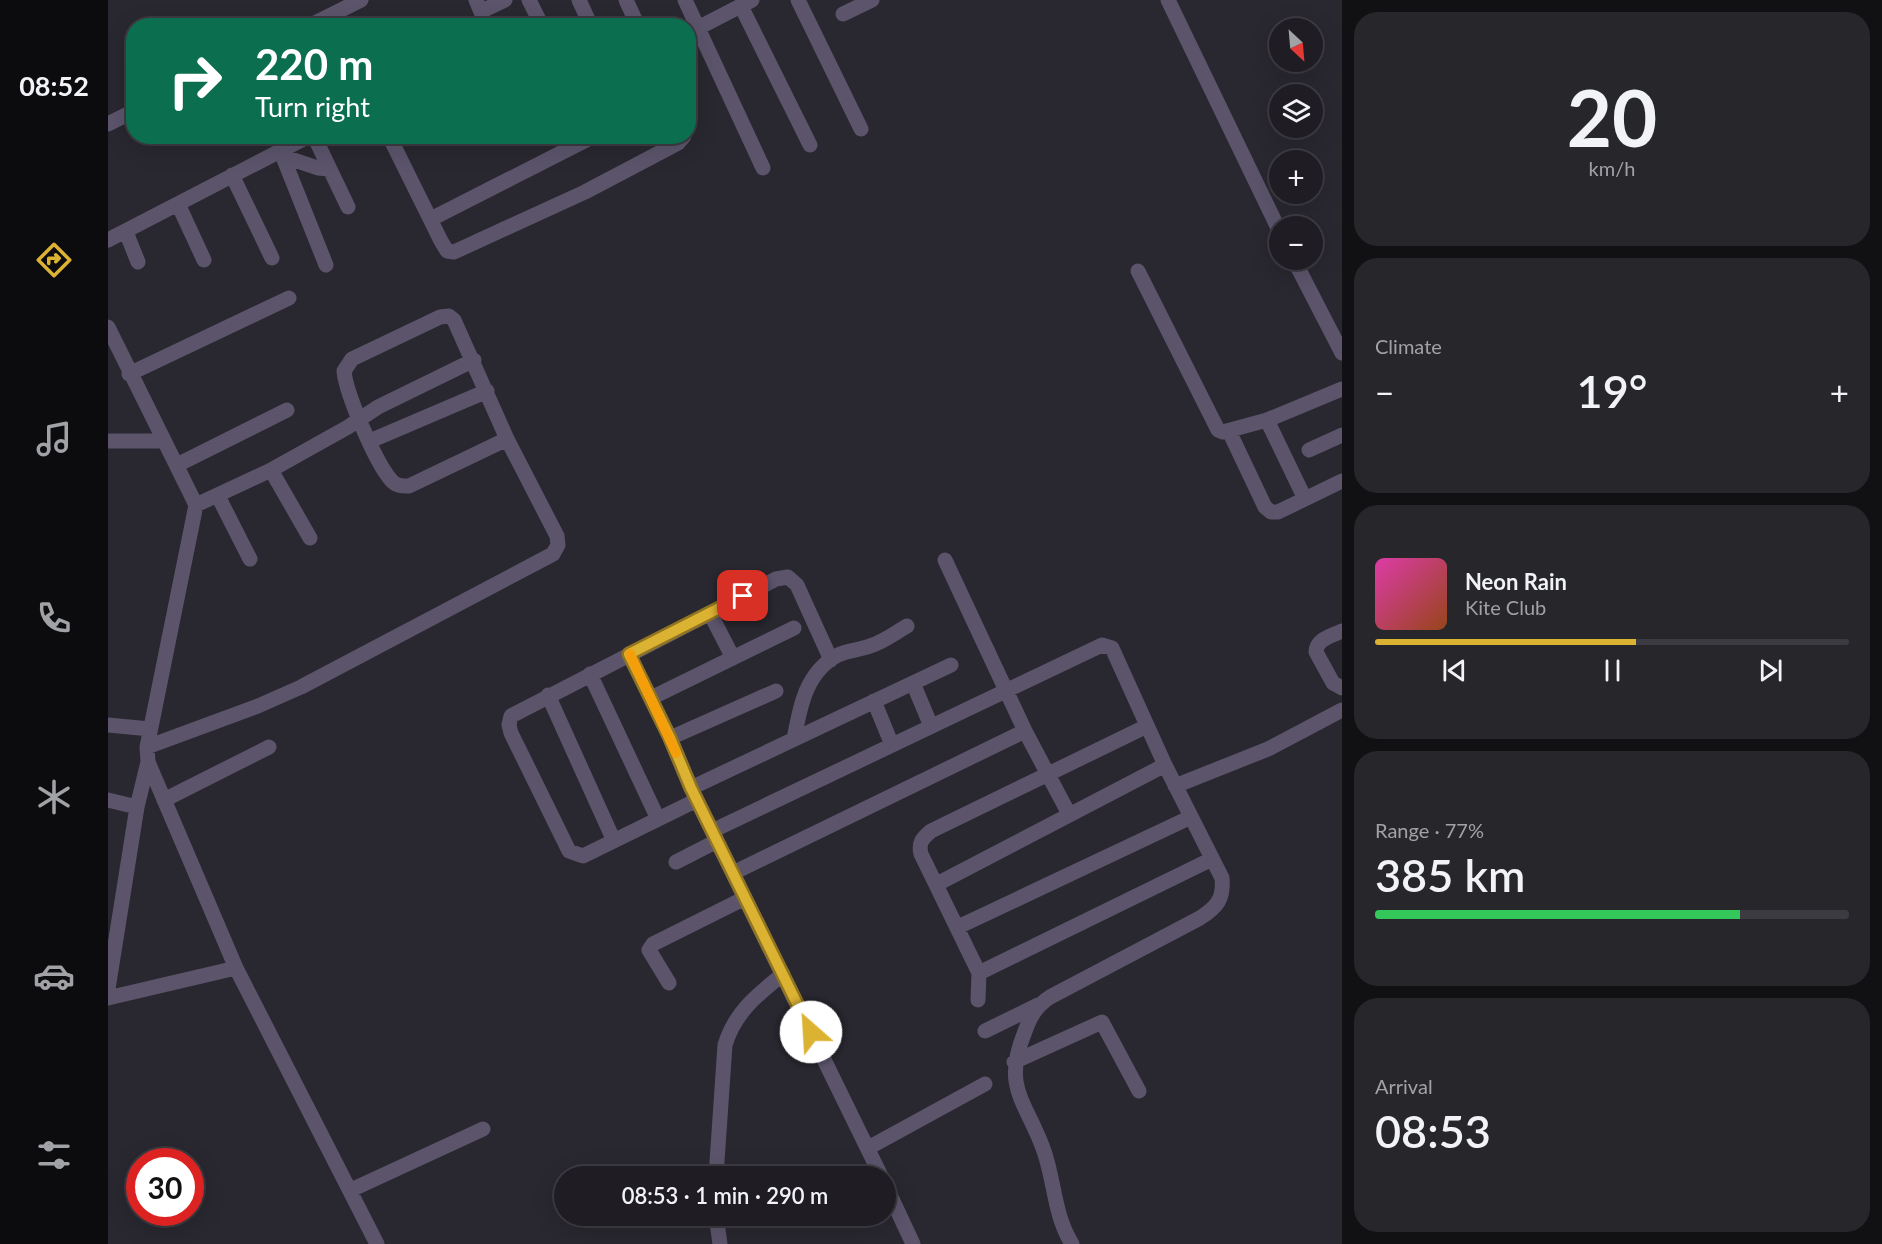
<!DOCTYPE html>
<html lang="en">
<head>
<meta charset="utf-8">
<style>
	:root { --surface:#1f1d23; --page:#27262b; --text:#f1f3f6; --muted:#a1a2a6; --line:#3c3b41; --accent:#dcb233 }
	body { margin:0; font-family:Lato,sans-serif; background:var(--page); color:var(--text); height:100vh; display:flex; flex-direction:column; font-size:22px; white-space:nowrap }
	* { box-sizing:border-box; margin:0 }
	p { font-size:20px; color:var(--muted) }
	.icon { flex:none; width:33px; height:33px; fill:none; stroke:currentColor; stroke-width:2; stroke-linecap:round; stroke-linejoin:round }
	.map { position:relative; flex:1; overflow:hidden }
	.side { display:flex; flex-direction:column; gap:12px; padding:12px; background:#111013; width:540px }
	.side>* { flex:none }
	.top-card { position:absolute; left:18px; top:18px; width:570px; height:126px; border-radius:24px; box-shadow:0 6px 24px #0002,0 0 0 2px var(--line); background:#0b6e4f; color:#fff; overflow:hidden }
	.needle { width:39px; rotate:154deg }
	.controls { position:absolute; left:1161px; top:18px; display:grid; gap:12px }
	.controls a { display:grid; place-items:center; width:54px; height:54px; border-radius:50%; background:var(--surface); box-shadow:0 6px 24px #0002,0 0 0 2px var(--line); font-size:30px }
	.speed { position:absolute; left:18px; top:1148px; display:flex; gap:12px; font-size:30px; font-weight:700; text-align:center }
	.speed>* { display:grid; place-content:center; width:78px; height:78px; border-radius:50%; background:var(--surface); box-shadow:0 6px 24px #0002,0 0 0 2px var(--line); line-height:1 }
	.speed .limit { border:9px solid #d22; background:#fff; color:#111 }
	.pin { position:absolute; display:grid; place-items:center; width:51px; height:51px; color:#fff; margin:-26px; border-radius:12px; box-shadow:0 3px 9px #0006 }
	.me { position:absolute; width:66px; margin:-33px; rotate:334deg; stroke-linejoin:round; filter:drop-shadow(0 0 4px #0008) }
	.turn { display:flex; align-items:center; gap:21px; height:126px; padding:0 30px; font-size:27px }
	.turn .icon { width:78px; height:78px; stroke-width:2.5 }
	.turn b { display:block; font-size:42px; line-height:51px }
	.big { font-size:45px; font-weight:600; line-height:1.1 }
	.side .widget { flex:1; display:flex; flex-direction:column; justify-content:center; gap:9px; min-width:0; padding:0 21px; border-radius:24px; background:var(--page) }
	.side .dial { align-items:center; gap:0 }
	.dial b { font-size:78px; line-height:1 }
	.song { display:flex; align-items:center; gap:18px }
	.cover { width:72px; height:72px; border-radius:9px; background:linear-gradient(135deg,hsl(320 70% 55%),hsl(20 70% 35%)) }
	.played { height:6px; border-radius:3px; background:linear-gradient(90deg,var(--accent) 55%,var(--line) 55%) }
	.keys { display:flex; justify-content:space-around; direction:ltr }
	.heat { display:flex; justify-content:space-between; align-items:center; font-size:33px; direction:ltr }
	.charge { height:9px; border-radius:4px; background:linear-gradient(90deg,#34c759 77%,var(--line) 0) }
	.trip { position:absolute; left:446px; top:1166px; width:342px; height:60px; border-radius:30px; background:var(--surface); box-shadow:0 6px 24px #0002,0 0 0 2px var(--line); font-weight:600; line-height:60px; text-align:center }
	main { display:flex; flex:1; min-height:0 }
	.tabs { display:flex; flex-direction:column; width:108px; justify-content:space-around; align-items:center; background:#0c0c0e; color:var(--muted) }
	.tabs .icon { width:42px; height:42px }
	.tabs .current { color:var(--accent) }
	.tabs b { font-size:27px; color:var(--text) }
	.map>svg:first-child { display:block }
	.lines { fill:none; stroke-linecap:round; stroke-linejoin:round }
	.minor { stroke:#5b546b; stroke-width:15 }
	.route-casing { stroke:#8f7421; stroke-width:15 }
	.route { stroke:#dcb233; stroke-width:10 }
	.slow { stroke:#f59e0b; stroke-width:10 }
</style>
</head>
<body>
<main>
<nav class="tabs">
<b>08:52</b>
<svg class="icon current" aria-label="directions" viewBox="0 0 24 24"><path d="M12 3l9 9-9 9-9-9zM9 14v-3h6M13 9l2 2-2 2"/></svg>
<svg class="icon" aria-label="music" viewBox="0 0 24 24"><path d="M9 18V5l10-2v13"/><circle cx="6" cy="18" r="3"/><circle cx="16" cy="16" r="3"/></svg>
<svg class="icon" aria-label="phone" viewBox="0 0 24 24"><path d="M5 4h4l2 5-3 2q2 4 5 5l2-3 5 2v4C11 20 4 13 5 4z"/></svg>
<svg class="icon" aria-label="climate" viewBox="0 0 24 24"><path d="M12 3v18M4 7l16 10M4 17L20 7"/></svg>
<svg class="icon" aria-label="car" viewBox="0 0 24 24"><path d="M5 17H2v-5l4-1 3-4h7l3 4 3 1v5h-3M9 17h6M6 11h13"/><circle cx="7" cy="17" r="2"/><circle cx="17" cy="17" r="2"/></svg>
<svg class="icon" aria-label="filters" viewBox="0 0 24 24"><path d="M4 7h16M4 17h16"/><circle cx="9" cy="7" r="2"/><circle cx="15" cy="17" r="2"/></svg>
</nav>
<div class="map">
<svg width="1234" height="1244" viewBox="0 0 1234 1244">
	<rect width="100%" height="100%" fill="#29272f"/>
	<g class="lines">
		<!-- minor -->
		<path class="minor" d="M368 0 379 26
			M421 0 434 26
			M471 0 483 26
			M518 0 530 26
			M577 0 655 168
			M690 0 753 129
			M1060 0 1172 232
			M633 6 702 145
			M374 11 397 0
			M735 14 764 0
			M201 26 253 0
			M588 29 644 0
			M0 124 26 111
			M206 136 240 207
			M281 136 333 241 339 251 346 252 477 192 570 143 576 136
			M173 152 218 265
			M174 156 210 168 221 169
			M124 175 164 258
			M70 204 96 260
			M323 219 486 136
			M18 232 30 262
			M0 240 201 136
			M1186 260 1234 353
			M1030 271 1110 430 1115 432 1159 420 1234 389
			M0 327 88 505 39 747 40 762 128 968 269 1244
			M21 374 181 298
			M1159 420 1197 499
			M1121 431 1157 507 1163 512H1170L1234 481
			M0 441H54
			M262 441 379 391
			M1201 450 1234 435
			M69 465 179 410
			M163 470 202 538
			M110 496 142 559
			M88 505 163 470 240 427 270 407 366 360
			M837 560 917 731 961 814
			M602 613 625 658
			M1234 631C1224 636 1208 639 1208 652L1225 683 1234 688
			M521 654 562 738 583 788 773 1176
			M482 674 550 819
			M805 683 823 726
			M440 695 506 841
			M543 698 686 628
			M766 701 784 745
			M0 725 42 729
			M562 738 668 691
			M686 739C692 706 698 672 730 655 740 650 752 650 762 646 775 642 787 633 799 626
			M39 747 150 706 193 687 445 554 450 545 449 536 399 439 346 320 341 316 332 317 244 359 236 371C238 394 268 463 283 480 288 486 293 486 301 486L399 439
			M1067 786 1160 749 1234 710
			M583 788 843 665
			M0 800 29 807
			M56 800 161 747
			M589 800 475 856 461 851 403 733 401 725 403 716 668 579 680 577 689 585 723 660
			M604 831 994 645 1004 648 1057 765 1114 878C1116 899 1109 907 1092 918L942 997C927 1007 922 1017 916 1034 894 1089 919 1102 936 1151 947 1183 946 1215 964 1244
			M568 862 609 841
			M625 873 917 731
			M829 884 1057 765
			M850 927 1083 817
			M871 973 1104 859
			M561 983 541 950 545 944 637 898
			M0 989 29 807 40 762
			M0 998 128 968
			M870 1000 871 973 813 854C810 842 815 838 823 831L1039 726
			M877 1031 930 1005
			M906 1062 994 1022 1031 1091
			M760 1148 877 1084
			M608 1176 617 1045C627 1012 649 995 675 974
			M777 1184 805 1244
			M243 1190 375 1129
			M608 1215 612 1244"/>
	</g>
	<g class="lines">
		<defs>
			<path id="route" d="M635 596 521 654 562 738 583 788 703 1032"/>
		</defs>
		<!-- route casing -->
		<use href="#route" class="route-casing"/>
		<!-- route -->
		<use href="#route" class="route"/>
		<!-- slow -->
		<path class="slow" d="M522 654 568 753"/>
	</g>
</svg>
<div class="controls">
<a><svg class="needle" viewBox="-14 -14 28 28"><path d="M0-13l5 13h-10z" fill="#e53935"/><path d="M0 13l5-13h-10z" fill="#a1a2a6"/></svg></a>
<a><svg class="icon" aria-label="layers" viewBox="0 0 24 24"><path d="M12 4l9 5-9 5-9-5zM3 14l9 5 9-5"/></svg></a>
<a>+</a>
<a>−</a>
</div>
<div class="speed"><div class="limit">30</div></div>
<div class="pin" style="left:635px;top:596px;background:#d93025"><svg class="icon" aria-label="arrive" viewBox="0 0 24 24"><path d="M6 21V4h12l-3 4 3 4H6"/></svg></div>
<svg class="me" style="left:703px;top:1032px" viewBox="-20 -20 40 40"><circle r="19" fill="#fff"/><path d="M0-13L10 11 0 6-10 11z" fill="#dcb233"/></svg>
<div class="trip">08:53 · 1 min · 290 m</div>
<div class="top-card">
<div class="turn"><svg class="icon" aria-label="right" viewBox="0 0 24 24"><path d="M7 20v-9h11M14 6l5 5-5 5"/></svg><div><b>220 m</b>Turn right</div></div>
</div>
</div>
<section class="side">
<div class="widget dial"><b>20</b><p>km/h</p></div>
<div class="widget"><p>Climate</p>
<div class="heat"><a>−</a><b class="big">19°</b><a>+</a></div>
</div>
<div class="widget">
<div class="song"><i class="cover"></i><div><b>Neon Rain</b><p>Kite Club</p></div></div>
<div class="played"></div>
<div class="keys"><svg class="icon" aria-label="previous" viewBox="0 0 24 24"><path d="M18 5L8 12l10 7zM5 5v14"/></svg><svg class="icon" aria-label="pause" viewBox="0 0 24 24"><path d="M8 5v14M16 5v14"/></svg><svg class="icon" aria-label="next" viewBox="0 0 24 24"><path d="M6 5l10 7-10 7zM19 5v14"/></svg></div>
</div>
<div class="widget"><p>Range · 77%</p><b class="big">385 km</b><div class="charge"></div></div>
<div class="widget"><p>Arrival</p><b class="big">08:53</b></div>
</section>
</main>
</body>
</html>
